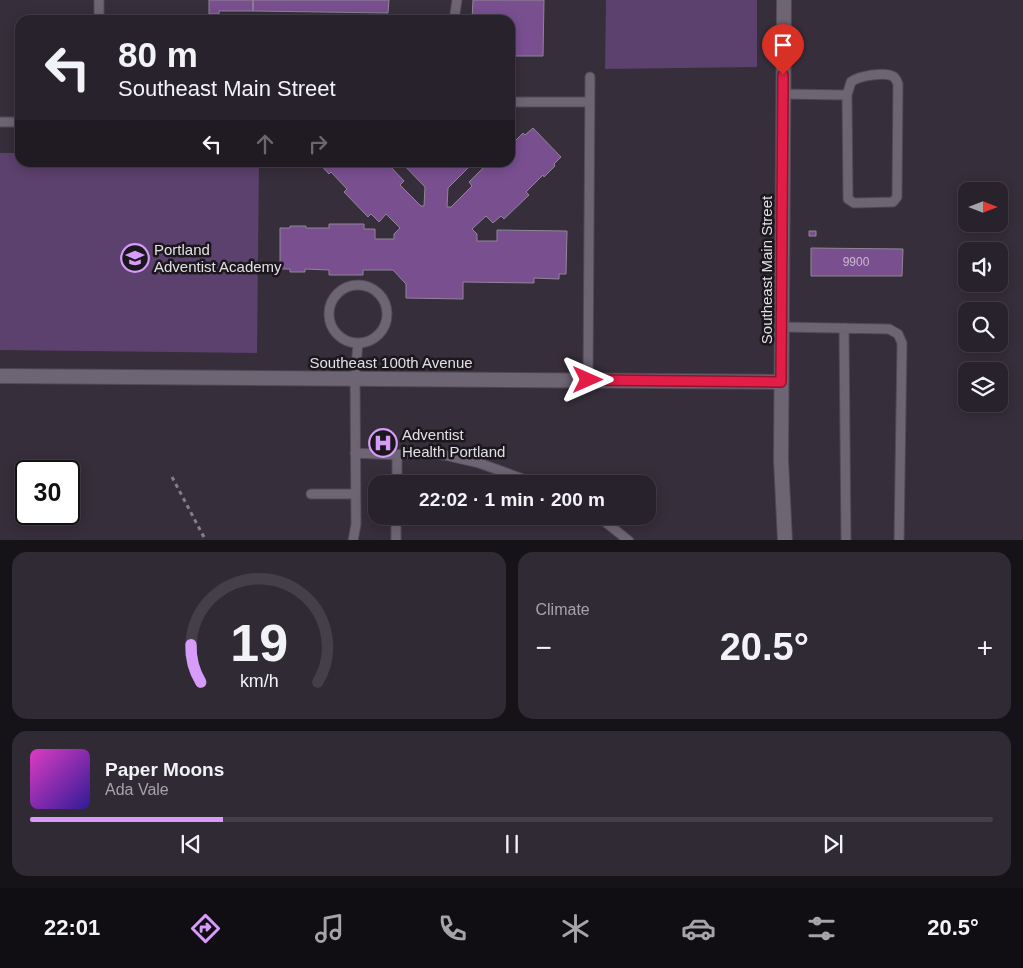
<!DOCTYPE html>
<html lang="en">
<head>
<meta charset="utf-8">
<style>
	:root { --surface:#28222c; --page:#302a34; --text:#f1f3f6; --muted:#a5a4a9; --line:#443f48; --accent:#d79bf9 }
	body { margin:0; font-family:Helvetica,sans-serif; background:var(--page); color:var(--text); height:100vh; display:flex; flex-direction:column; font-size:19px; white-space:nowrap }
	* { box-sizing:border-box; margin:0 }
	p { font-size:16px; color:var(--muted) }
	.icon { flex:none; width:28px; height:28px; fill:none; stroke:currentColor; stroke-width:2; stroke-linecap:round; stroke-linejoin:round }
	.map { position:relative; height:540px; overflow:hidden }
	.panel { display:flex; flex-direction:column; gap:12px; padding:12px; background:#161318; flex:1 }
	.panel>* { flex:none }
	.top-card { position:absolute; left:15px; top:15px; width:500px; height:152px; border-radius:15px; box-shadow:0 2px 12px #0003,0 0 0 1px var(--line); background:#28222c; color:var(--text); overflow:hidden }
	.needle { width:32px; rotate:90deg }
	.buttons { position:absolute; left:958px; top:182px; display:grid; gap:10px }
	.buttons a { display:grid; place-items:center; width:50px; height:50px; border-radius:10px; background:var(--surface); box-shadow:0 2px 12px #0003,0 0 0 1px var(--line); font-size:25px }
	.speed { position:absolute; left:15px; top:460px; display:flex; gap:10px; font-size:25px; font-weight:700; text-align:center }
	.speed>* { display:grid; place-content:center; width:65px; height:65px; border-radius:50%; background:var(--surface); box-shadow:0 2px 12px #0003,0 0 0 1px var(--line); line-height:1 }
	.speed .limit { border:2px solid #111; border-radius:8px; background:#fff; color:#111 }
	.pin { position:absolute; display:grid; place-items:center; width:42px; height:42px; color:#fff; margin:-51px -21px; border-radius:50% 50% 50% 0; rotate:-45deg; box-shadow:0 0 5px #0007 }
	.pin .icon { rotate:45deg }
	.me { position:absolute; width:55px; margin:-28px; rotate:90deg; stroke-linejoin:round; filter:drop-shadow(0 0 4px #0008) }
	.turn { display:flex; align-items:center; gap:18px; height:105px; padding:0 20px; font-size:22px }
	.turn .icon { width:65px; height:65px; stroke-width:2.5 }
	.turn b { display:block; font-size:35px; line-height:42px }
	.lanes { display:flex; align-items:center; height:48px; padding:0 20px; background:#0003; justify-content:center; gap:25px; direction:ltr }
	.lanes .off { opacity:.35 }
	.big { font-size:38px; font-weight:700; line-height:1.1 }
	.panel .widget { flex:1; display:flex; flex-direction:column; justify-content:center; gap:8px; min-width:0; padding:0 18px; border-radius:15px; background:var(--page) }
	.panel .dial { align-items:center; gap:0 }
	.dial svg { height:130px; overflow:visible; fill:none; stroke:var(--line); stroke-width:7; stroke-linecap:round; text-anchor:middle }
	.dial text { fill:var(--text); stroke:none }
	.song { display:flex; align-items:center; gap:15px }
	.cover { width:60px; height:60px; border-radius:8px; background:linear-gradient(135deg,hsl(310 70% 55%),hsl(250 70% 35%)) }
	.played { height:5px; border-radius:2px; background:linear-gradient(90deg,var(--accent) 20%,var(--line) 20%) }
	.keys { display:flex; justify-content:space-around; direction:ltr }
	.heat { display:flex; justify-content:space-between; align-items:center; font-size:28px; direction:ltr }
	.panel .tiles { flex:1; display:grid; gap:12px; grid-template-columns:1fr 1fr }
	.widget:last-child { grid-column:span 2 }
	.trip { position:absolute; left:368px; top:475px; width:288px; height:50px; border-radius:15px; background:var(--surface); box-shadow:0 2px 12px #0003,0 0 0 1px var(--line); font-weight:700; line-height:50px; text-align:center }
	.tab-bar { display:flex; height:80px; justify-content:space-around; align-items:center; background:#100e12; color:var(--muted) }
	.tab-bar .icon { width:35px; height:35px }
	.tab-bar .selected { color:var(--accent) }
	.tab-bar b { font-size:22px; color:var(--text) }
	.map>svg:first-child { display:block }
	.green { fill:#5c406d }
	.building { fill:#794f90; stroke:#908796 }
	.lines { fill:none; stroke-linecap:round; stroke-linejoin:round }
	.service-casing { stroke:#504a55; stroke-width:11 }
	.minor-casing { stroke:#504a55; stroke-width:16 }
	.tertiary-casing { stroke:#504a55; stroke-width:16 }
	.path { stroke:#857e89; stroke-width:3; stroke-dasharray:4 4; stroke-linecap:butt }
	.service { stroke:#6e6574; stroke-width:9 }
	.minor { stroke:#6e6574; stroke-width:14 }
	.tertiary { stroke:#6e6574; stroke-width:14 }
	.route-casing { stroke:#92132f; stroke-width:12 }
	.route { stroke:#e11d48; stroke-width:9 }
	.labels { text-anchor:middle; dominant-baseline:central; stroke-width:5; stroke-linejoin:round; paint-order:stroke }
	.number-label { font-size:12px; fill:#c8bad0 }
	.poi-label { font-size:15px; fill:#e3dee6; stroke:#1b181d; text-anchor:start }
	.street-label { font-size:15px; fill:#e3dee6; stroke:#1b181d }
</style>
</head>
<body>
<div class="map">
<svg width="1023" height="541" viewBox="0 0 1023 541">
	<rect width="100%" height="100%" fill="#362e3b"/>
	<!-- green -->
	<path class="green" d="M606 0H757V67L605 69Z
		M0 153H20V162L259 163 257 353 0 350Z"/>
	<!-- building -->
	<path class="building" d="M209 0H253V11H219V14H209Z
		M253 0H389L388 13 253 11Z
		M473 0H544L543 56H510V20H472Z
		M533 128 561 157 554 164 555 166 544 177 543 175 526 192 529 195 504 219 501 216 493 223 486 216 472 229 477 234V241H497V230L567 231 566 274H559V279L534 278V283L463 282V299L406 298V284L393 270H363V275H329V270L305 269V272H290V269H280V228H290V226H306V228H329V224H364V229H375V239H394V234L400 228 386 214 379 222 371 214 368 217 344 192 347 189 331 172 329 174 318 162H386L404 181 400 185 421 206H424L425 187 401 162H474L448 188 447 207H451L472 186 469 182 489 162H510V150L514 146 512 144 523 133 525 135Z
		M809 231H816V236H809Z
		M811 248 903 249 902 276H811Z"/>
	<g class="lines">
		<defs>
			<path id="service" d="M99 20V0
				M454 20 457 0
				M783 94 847 95 851 82C858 76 886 71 894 77 896 79 897 81 898 84L897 197 893 202 854 203 848 199 847 95
				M510 102H589
				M0 122H20
				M329 314a29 29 0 1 1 58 0a29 29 0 1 1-58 0Z
				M781 327 889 329 898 334 902 343 899 541
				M844 328 846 541
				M588 380 590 77
				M355 453 397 455 412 452 444 455 479 463 537 484
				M397 484V455
				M311 494H355
				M598 516 629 541
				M353 541 356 524 355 378 358 343
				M396 541V516"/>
			<path id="minor" d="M0 376 781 382"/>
			<path id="tertiary" d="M784 0 781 460 785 541"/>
		</defs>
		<!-- service casing -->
		<use href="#service" class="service-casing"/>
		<!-- minor casing -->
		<use href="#minor" class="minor-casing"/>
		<!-- tertiary casing -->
		<use href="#tertiary" class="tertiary-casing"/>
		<!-- path -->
		<path class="path" d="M172 477 206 541"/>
		<!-- service -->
		<use href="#service" class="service"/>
		<!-- minor -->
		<use href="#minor" class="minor"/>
		<!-- tertiary -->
		<use href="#tertiary" class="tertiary"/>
	</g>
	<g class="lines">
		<defs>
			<path id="route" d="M588 380 781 382 783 75"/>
		</defs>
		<!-- route casing -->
		<use href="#route" class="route-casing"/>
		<!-- route -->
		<use href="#route" class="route"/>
	</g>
	<!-- icons -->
	<defs>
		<symbol id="school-ring" viewBox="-11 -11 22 22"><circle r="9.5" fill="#1b181d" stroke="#d79bf9" stroke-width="1.5"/><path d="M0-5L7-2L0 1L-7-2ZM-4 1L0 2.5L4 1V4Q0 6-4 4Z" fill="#d79bf9"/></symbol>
		<symbol id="hospital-ring" viewBox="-11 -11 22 22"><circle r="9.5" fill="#1b181d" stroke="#d79bf9" stroke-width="1.5"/><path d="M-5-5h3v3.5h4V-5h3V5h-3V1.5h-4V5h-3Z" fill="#d79bf9"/></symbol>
	</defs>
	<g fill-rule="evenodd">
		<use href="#school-ring" x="119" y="242" width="32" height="32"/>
		<use href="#hospital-ring" x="367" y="427" width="32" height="32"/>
	</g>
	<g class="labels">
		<!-- number labels -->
		<g class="number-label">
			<text x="856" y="262">9900</text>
		</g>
		<!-- poi labels -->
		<g class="poi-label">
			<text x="154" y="249">Portland<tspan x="154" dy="17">Adventist Academy</tspan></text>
			<text x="402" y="434">Adventist<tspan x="402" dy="17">Health Portland</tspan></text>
		</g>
		<!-- street labels -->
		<g class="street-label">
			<text transform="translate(766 270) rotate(-90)">Southeast Main Street</text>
			<text x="391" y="362">Southeast 100th Avenue</text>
		</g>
	</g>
</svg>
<div class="buttons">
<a><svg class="needle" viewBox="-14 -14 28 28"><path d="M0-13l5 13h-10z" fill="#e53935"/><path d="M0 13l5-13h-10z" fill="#a5a4a9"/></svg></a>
<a><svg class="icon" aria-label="sound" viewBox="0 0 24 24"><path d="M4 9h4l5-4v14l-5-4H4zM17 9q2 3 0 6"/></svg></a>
<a><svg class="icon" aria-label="search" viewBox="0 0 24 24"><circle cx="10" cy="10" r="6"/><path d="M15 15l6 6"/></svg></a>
<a><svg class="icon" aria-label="layers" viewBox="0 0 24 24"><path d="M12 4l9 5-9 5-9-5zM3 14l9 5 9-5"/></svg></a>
</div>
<div class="speed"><div class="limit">30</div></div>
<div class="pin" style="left:783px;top:75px;background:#d93025"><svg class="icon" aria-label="arrive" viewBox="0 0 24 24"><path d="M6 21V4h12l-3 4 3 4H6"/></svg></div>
<svg class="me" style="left:588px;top:380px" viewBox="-20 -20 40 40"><path d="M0-17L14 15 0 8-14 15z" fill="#e11d48" stroke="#fff" stroke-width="4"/></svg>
<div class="trip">22:02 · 1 min · 200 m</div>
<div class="top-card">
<div class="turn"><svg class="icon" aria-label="left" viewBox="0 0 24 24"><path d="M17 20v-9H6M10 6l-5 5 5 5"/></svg><div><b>80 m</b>Southeast Main Street</div></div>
<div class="lanes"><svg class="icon" aria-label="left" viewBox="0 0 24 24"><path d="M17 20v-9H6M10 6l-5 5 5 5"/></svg><svg class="icon off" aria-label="ahead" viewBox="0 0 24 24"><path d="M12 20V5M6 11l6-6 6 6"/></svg><svg class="icon off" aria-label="right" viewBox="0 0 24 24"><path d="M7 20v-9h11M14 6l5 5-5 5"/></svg></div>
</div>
</div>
<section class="panel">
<div class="tiles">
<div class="widget dial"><svg viewBox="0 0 100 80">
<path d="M14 69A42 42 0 1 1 86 69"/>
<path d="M14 69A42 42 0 0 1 8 46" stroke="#d79bf9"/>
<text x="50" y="56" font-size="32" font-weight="700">19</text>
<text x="50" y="72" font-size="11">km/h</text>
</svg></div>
<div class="widget"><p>Climate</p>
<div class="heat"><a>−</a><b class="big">20.5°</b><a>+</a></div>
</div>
<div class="widget">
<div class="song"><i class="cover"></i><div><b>Paper Moons</b><p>Ada Vale</p></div></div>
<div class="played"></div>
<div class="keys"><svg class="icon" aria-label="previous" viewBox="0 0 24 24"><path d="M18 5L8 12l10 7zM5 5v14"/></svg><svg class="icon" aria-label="pause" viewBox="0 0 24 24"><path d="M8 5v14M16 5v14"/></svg><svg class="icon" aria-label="next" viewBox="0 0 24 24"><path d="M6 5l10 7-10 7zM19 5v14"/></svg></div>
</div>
</div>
</section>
<nav class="tab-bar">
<b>22:01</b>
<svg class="icon selected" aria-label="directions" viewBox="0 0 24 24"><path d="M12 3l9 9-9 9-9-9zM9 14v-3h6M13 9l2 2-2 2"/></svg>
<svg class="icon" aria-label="music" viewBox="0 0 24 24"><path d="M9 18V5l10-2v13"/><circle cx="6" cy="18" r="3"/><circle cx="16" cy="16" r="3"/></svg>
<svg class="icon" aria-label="phone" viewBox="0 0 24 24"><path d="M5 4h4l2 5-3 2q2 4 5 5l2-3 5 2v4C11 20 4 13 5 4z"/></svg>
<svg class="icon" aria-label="climate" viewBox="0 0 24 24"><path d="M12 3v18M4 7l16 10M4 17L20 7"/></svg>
<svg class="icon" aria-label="car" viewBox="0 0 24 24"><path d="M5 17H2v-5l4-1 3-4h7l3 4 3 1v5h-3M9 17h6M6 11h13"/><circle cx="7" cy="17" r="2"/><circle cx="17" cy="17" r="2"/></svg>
<svg class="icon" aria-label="filters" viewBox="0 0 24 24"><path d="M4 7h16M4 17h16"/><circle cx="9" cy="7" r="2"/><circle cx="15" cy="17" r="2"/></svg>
<b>20.5°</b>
</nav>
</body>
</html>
